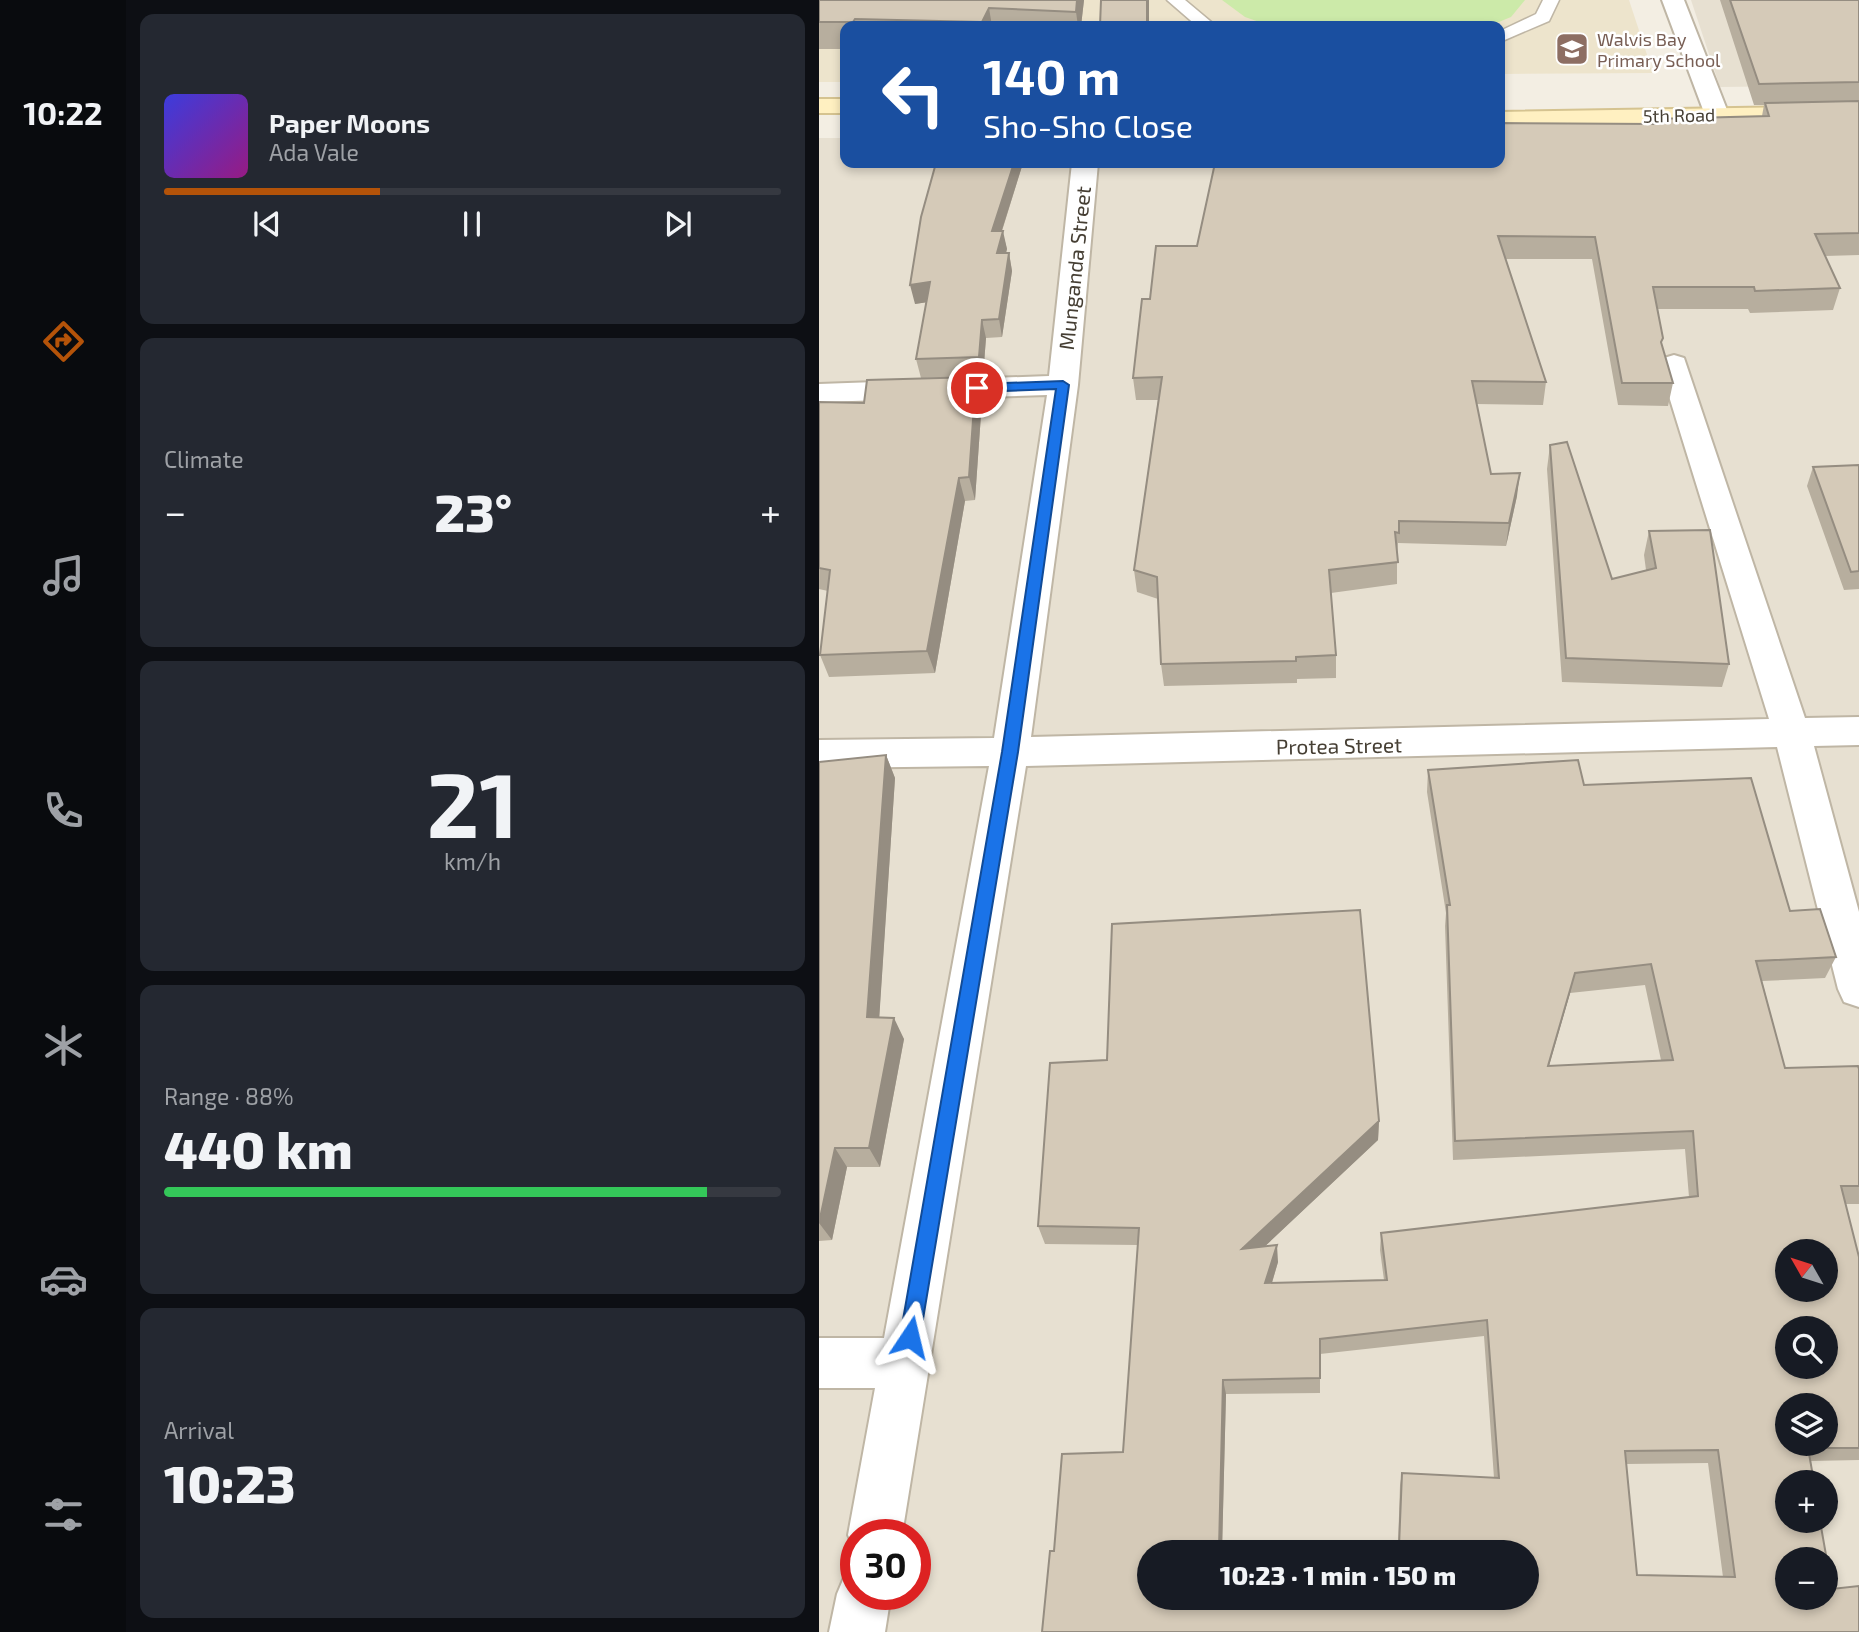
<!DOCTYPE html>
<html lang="en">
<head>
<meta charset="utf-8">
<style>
	:root { --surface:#171b24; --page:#242831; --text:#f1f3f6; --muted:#9ea1a6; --line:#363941; --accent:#b45309 }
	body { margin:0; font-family:"Exo 2",sans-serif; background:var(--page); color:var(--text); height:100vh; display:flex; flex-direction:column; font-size:26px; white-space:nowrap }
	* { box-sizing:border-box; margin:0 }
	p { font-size:23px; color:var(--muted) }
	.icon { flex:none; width:38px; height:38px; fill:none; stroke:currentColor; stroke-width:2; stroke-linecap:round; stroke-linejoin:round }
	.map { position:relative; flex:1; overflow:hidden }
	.sheet { display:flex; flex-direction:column; gap:14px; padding:14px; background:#0d0f14; width:693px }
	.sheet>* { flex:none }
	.top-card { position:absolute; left:21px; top:21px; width:665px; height:147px; border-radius:14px; box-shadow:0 4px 10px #0003; background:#1a4fa0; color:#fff; overflow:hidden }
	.needle { width:46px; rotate:309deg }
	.fabs { position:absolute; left:956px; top:1239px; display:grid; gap:14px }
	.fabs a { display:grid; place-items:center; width:63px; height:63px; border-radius:50%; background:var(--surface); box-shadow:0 4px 10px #0003; font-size:35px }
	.speed { position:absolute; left:21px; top:1519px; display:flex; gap:14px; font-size:35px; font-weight:700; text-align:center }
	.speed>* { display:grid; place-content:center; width:91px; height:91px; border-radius:50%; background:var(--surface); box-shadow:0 4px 10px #0003; line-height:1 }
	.speed .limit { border:10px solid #d22; background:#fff; color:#111 }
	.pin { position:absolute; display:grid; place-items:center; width:60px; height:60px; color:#fff; margin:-30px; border:4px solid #fff; border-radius:50%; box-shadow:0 2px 7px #0007 }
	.me { position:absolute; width:77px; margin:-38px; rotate:10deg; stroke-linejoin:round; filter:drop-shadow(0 0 5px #0008) }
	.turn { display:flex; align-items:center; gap:24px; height:147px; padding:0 28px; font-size:32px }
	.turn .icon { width:91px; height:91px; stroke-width:2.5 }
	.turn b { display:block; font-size:49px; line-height:60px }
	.big { font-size:52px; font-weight:800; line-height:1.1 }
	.sheet .tile { flex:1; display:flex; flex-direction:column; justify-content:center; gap:10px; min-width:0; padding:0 24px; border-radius:14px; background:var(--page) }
	.sheet .dial { align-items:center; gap:0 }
	.dial b { font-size:91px; line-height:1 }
	.song { display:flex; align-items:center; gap:21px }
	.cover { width:84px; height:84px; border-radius:10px; background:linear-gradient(135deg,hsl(240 70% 55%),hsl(310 70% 35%)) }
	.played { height:7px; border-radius:4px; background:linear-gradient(90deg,var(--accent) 35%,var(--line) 35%) }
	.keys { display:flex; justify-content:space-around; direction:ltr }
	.heat { display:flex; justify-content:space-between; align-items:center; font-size:38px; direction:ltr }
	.charge { height:10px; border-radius:5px; background:linear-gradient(90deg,#34c759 88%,var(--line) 0) }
	.trip { position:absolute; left:318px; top:1540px; width:402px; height:70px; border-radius:35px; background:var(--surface); box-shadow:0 4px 10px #0003; font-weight:800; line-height:70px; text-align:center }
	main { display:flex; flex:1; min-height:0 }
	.tabs { display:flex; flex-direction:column; width:126px; justify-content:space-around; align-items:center; background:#090b0e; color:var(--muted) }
	.tabs .icon { width:49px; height:49px }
	.tabs .active { color:var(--accent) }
	.tabs b { font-size:32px; color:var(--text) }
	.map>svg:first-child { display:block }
	.residential { fill:#e7e0d1; fill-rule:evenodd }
	.education { fill:#ede4cc }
	.green { fill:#cceaa9 }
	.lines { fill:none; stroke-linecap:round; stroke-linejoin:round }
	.lane-casing { stroke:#bfb6a5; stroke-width:3 }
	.street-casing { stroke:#bfb6a5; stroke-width:4 }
	.secondary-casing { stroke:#d5c390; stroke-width:4 }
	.lane { fill:#fff; fill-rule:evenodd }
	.street { fill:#fff; fill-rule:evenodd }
	.secondary { fill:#fff0c1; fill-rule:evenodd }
	.wall { fill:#b7ae9e; fill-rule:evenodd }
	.shaded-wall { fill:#958d81 }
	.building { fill:#d5cab8; stroke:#958d81; stroke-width:2; fill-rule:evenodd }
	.route { fill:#1a73e8; stroke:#114b97; stroke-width:2 }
	.labels { text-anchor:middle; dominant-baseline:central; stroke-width:5; stroke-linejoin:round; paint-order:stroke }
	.far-education-label { font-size:18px; fill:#785e54; stroke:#fff; text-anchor:start }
	.far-street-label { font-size:18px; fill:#453e33; stroke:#fff }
	.street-label { font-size:21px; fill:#453e33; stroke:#fff }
</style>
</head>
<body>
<main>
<nav class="tabs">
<b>10:22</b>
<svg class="icon active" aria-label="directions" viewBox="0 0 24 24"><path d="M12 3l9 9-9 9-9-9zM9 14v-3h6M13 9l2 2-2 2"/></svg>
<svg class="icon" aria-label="music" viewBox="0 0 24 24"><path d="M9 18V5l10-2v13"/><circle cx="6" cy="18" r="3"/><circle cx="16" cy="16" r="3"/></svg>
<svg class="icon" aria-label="phone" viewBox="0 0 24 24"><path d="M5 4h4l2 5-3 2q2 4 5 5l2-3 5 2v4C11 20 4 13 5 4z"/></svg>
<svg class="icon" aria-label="climate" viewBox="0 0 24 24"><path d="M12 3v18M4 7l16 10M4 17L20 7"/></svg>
<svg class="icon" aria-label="car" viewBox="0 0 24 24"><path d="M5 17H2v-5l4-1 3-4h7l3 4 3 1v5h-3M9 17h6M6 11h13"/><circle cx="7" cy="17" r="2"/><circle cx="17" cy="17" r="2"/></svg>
<svg class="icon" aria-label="filters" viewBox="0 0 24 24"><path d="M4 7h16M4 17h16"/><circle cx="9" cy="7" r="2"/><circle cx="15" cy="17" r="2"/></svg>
</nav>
<section class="sheet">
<div class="tile">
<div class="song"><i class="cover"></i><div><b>Paper Moons</b><p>Ada Vale</p></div></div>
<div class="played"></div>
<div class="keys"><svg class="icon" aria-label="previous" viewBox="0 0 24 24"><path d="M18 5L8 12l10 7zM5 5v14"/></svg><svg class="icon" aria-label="pause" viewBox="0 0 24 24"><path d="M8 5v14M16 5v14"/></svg><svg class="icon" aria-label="next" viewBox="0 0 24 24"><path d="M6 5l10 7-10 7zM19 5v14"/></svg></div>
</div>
<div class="tile"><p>Climate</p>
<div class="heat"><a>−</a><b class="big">23°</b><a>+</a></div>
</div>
<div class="tile dial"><b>21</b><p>km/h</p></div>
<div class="tile"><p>Range · 88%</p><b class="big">440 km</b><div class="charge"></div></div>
<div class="tile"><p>Arrival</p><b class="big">10:23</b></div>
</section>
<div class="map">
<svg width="1040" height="1632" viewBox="0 0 1040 1632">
	<rect width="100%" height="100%" fill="#f3eee3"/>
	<!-- residential -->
	<path class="residential" d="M872 0H1040V85L901 87Z
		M1040 113V1632H0V138H26V163H681V122ZM968 1251H1006V1290H968ZM968 1328H1006V1367H968ZM968 1405H1006V1444H968ZM968 1482H1006V1521H968ZM37 1535H96V1594H37ZM331 1552H709V1598H331ZM968 1559H1006V1598H968Z"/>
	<!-- education -->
	<path class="education" d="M0 0H810L834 73 681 74V26H26V82H0Z"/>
	<!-- green -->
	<path class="green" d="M403 0H706L692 17 670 26H452L426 17Z"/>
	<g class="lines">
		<defs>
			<path id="lane" d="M348 0H366L397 26H378Z
				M724 0H740L730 21 681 42V31L717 14Z"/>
			<path id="street" d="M843 0H865L910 115 907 120 898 122 889 120 886 115Z
				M253 163H279L259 385 212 737 950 719 840 364 845 358 855 355 865 358 986 718 1040 717V745L995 746 1040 912V1007L1025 1002 1019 989 958 747 207 766 83 1535H37V1553L29 1535 56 1388H0V1338H65L170 766 0 768V740L175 738 228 395 0 402V384L230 376Z
				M37 1570V1594H72L66 1632H10L18 1594 26 1575Z"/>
			<path id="secondary" d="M0 99H26V113H0Z
				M1040 106V120L681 126V112Z"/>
		</defs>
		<!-- lane casing -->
		<use href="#lane" class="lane-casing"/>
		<!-- street casing -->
		<use href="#street" class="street-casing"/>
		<!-- secondary casing -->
		<use href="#secondary" class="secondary-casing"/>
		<!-- lane -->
		<use href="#lane" class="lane"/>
		<!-- street -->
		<use href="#street" class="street"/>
		<!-- secondary -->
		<use href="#secondary" class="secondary"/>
	</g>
	<!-- wall -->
	<path class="wall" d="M0 0H265L262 26H26V49H0Z
		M901 0H1040V255L1006 256 1021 288 1014 310 931 313 929 309H839L843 345 854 383 849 406 799 405 773 259H687L727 382 724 405 657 404 672 474 698 496 687 546 579 543 578 555V584L512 593 517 655V678L478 679V683L345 686 342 664 339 599 318 592 315 570 339 400H317L314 378 331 299 378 246 833 124 834 119 943 116 945 105H935Z
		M117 163H204L183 231 188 249 187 253H190L193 271 183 337 167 338 164 376 102 378 97 359 108 302 96 304Z
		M163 400 156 500 146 501 116 673 10 677 1 655 9 591 0 589V402L45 403Z
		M731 445 793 579 827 570 825 555 830 531 910 664 903 687 743 682 728 469Z
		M1040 465V589L1025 590 988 486 994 467Z
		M67 755 76 778 60 1018 85 1039 61 1167H28L13 1240 0 1241V762Z
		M609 770 765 785 971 911 1017 957 1006 978 943 981 966 1068 1040 1069V1204H1026L1040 1257V1460L991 1461 1013 1589 1040 1632 235 1551 304 1452 319 1245 226 1244 219 1226 560 1121 559 1140 446 1246 459 1262 453 1283 565 1280 561 1250 562 1233 870 1197 866 1149 634 1160 626 926 627 913 608 792ZM826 985 842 1060 730 1066 751 993ZM665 1336 675 1478 583 1473 581 1485 579 1546 403 1549 407 1394 501 1393V1354ZM889 1463 904 1577 818 1575 807 1464Z"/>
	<!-- shaded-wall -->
	<path class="shaded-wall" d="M258 0H265L262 26H259L257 12Z
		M328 0H330V26H328Z
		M170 8 173 26H164L163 22Z
		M195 163H204L177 249 173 231Z
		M184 231 188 249 182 271 178 253Z
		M190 253 193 271 183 337 180 319Z
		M111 282 116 301 96 304 91 285Z
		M163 320 167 338 164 376 160 357Z
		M157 377 163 400 156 500 150 477Z
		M701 473 698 496 687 546 690 523Z
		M140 478 146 501 116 673 108 651Z
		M67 755 76 778 59 1037 48 1017Z
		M756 973 751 993 724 1085 729 1066Z
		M75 1018 85 1039 61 1167 50 1148Z
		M560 1121 559 1140 425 1266 423 1249Z
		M16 1148 28 1167 13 1240 0 1223Z
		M458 1245 459 1262 448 1299 446 1283Z
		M404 1380 407 1394 403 1552 400 1549Z"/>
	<!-- building -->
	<path class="building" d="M0 0H258L257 12 170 8 163 22 36 19 34 22H0Z
		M282 0H328V26H281Z
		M911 0H1040V82L940 84Z
		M1040 101V233L996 234 1021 288 936 291 935 287H834L844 338 842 342 854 383H803L776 237 679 236 727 382 653 381 672 474 701 473 690 523 580 521V533L576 532 579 562 510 570 517 655 477 657V661L342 664 338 577 315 570 343 377 314 378 323 299H331L337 246H378L396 163H681V123L836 124 834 119 950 116 946 103Z
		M117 163H195L173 231H184L178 253H190L180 319 163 320 160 357 97 359 111 282 91 285 102 217Z
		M157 377 150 477 140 478 108 651 1 655 11 570 0 568V402L45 403 48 380Z
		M748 442 793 579 837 568 830 531 891 530 910 664 747 658 731 445Z
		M1040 465V571L1032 572 994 467Z
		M67 755 48 1017 75 1018 50 1148H16L0 1223V762Z
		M759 760 765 785 932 778 971 911 1001 909 1017 957 937 961 966 1068 1039 1066 1040 1069V1186H1022L1040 1257V1448H989L995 1482H968V1521H1001L1013 1589 1040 1586V1632H223L231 1551H235L243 1454 304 1452 320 1228 219 1226 231 1063 288 1060 293 924 541 910 560 1121 423 1249 458 1245 446 1283 568 1280 562 1233 879 1196 874 1131 636 1141 628 905H631L609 770ZM832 964 854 1060 729 1066 756 973ZM968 1251H1006V1290H968ZM668 1320 680 1478 583 1473 580 1546 400 1549 404 1380 501 1378V1339ZM968 1328H1006V1367H968ZM968 1405H1006V1444H968ZM899 1450 916 1577 818 1575 806 1451ZM331 1552H709V1598H331ZM968 1559H1006V1598H968Z"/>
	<!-- route -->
	<path class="route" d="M244 381 250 385 199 752 101 1337 98 1344 91 1347 84 1344 81 1337 183 752 237 389 158 392 152 388 158 384Z"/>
	<!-- icons -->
	<defs>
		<symbol id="school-square" viewBox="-11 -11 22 22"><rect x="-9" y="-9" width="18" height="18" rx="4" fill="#8d6e63" stroke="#fff"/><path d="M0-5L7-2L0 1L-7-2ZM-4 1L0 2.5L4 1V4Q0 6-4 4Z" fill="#fff"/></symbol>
	</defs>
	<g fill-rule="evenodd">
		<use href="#school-square" x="734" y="30" width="38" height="38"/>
	</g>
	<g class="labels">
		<!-- far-education labels -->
		<g class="far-education-label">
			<text x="778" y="39">Walvis Bay<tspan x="778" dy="21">Primary School</tspan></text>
		</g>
		<!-- far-street labels -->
		<g class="far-street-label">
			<text transform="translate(860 115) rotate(-1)">5th Road</text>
		</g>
		<!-- street labels -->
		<g class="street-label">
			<text transform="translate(255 268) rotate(-84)">Munganda Street</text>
			<text transform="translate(520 745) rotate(-1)">Protea Street</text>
		</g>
	</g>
</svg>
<div class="fabs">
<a><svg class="needle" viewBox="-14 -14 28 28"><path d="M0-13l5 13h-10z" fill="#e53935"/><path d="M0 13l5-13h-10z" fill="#9ea1a6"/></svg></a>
<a><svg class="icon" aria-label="search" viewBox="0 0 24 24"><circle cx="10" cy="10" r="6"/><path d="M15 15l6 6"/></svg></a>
<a><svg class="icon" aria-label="layers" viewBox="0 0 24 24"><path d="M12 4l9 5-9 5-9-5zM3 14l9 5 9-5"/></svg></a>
<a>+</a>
<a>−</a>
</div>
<div class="speed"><div class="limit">30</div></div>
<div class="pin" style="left:158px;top:388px;background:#d93025"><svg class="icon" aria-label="arrive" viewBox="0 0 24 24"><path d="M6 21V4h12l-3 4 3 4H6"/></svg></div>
<svg class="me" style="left:91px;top:1337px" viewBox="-20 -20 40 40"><path d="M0-17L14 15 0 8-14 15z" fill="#1a73e8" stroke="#fff" stroke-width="4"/></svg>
<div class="trip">10:23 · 1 min · 150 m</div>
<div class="top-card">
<div class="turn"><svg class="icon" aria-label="left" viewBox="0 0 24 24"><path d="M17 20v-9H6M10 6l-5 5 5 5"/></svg><div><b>140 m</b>Sho-Sho Close</div></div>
</div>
</div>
</main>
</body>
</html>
